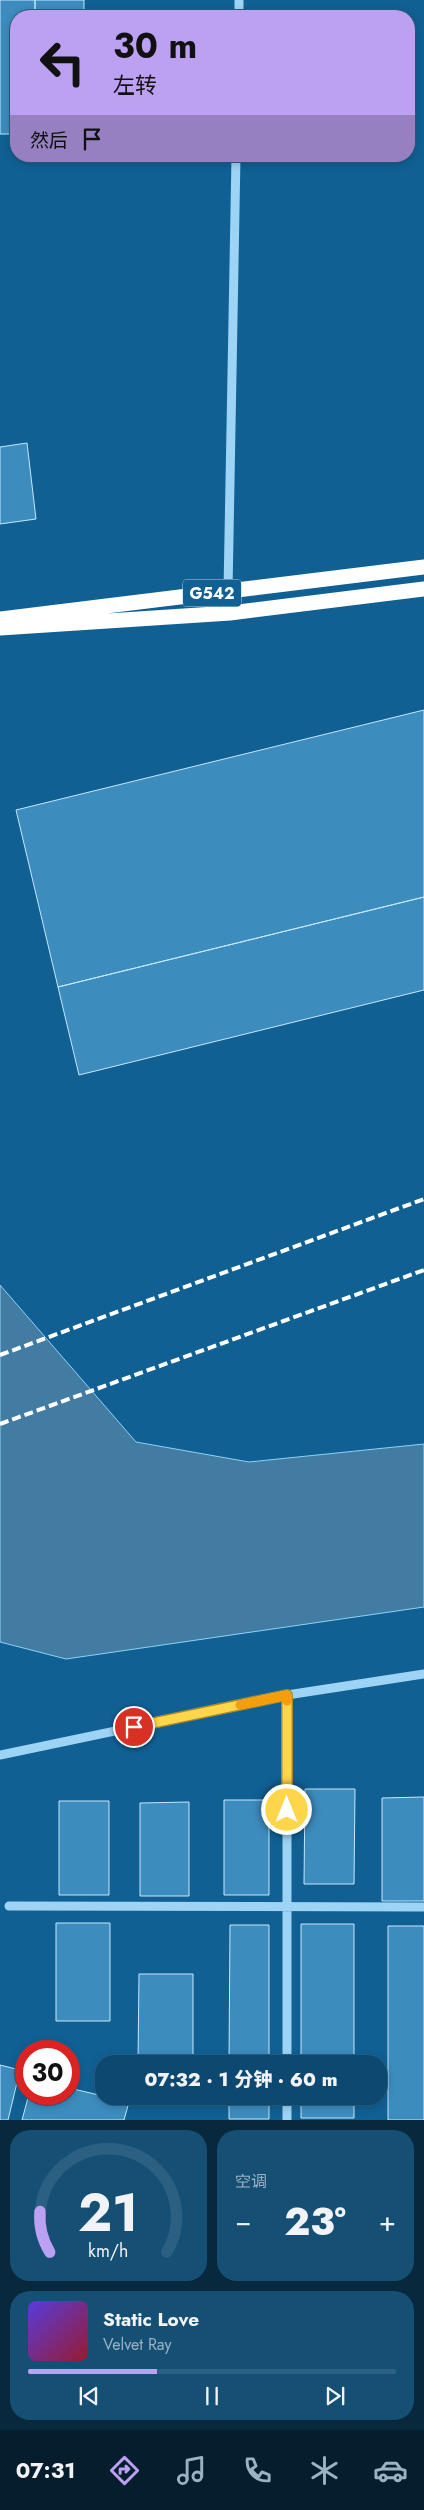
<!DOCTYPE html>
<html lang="zh">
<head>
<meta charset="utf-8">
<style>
	:root { --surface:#0c486f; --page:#154f74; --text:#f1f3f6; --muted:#9ab2c3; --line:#2c6082; --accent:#bca0f2 }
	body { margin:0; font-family:Jost,"Noto Sans SC",sans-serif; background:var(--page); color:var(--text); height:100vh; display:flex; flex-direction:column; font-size:19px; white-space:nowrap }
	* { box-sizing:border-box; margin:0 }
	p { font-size:16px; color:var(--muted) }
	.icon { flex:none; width:28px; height:28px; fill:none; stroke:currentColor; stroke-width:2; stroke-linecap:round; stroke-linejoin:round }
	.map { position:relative; height:2120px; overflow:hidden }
	.details { display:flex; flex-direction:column; gap:10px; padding:10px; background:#07283d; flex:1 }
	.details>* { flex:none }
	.hud { position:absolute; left:10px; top:10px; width:405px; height:152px; border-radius:20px; box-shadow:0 2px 8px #0003,0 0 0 1px var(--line); background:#bca0f2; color:#111; overflow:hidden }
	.speed { position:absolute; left:15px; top:2040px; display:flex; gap:10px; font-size:25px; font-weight:700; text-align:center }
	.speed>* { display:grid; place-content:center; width:65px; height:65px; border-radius:50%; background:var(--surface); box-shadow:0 2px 8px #0003,0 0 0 1px var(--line); line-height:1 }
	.speed .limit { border:8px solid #d22; background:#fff; color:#111 }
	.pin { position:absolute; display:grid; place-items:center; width:42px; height:42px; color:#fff; margin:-21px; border:2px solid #fff; border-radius:50%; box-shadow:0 1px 5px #0007 }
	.me { position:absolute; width:55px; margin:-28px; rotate:0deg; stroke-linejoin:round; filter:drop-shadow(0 0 4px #0008) }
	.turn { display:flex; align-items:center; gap:18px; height:105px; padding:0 20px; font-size:22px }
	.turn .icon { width:65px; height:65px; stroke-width:2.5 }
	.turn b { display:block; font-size:35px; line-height:42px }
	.then { display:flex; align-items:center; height:48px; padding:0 20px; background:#0003; gap:10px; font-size:19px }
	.big { font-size:38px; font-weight:800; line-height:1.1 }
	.details .card { flex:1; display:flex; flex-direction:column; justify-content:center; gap:8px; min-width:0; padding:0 18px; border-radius:20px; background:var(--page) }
	.details .dial { align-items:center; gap:0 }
	.dial svg { height:130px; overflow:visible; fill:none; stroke:var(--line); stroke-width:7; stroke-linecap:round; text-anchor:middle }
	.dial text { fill:var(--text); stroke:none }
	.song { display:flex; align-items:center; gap:15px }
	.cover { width:60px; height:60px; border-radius:8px; background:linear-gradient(135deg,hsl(250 70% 55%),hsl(350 70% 35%)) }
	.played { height:5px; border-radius:2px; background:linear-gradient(90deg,var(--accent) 35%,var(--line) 35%) }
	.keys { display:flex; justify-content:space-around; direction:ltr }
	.heat { display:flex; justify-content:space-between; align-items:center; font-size:28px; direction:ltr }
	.details .tiles { flex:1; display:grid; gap:10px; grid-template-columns:1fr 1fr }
	.card:last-child { grid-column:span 2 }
	.trip { position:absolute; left:95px; top:2055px; width:292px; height:50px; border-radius:20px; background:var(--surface); box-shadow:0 2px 8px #0003,0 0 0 1px var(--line); font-weight:800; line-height:50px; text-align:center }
	.tabs { display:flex; height:80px; justify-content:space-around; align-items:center; background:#051d2c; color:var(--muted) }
	.tabs .icon { width:35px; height:35px }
	.tabs .active { color:var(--accent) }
	.tabs b { font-size:22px; color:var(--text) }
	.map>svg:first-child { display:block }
	.water { fill:#437ca2; stroke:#8fd1f7 }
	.building { fill:#3d8cbe; stroke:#c5e8fe }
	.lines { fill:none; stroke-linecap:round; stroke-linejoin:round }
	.minor { stroke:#9dd3f4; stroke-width:9 }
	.highway { stroke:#fff; stroke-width:15 }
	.rail { stroke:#fff; stroke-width:4; stroke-dasharray:9 4; stroke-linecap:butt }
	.route-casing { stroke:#a68a30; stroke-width:12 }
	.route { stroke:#ffd54a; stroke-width:9 }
	.slow { stroke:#f59e0b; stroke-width:9 }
	.labels { text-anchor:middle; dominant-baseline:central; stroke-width:5; stroke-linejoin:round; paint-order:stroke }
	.shield { fill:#106094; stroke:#b7cfdf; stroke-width:1 }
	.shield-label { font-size:16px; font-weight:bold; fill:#fff }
</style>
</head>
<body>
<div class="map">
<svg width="424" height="2120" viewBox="0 0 424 2120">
	<rect width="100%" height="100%" fill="#106094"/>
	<!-- water -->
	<path class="water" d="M0 1285 136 1442 249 1462 424 1444V1607L66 1659 0 1642Z"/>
	<!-- building -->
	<path class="building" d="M0 0H35V16H16V134H0Z
		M35 0H84V16H35Z
		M27 443 36 519 0 524V447Z
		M424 710V897L58 987 16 810Z
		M424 897V990L79 1075 58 987Z
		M305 1789H355L354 1884H304Z
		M424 1797V1901H382V1798Z
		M224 1800H269V1895H224Z
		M59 1801H109V1895H59Z
		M189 1802V1896H140V1803Z
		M56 1923H110V2021H56Z
		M301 1924H354V2064H301Z
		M230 1925H269V2064H229Z
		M388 1926H424V2120H388Z
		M139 1974H193V2064H138Z
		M0 2065 20 2070 8 2120H0Z
		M69 2088 129 2102 124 2120H22L29 2094H69Z
		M229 2096H269V2119H229Z
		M301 2096H354V2118H301Z"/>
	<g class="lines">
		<!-- minor -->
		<path class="minor" d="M239 16V0
			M228 591 236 156
			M0 1755 287 1695 424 1674
			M9 1906 424 1907
			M287 2064V1695
			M287 2096V2120"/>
		<!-- highway -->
		<path class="highway" d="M0 619 424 567
			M0 628 230 613 424 589"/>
		<!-- rail -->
		<path class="rail" d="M0 1355 424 1199
			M0 1424 424 1270"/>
	</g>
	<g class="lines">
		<defs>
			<path id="route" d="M134 1727 287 1695V1810"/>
		</defs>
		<!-- route casing -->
		<use href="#route" class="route-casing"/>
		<!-- route -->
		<use href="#route" class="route"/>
		<!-- slow -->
		<path class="slow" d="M240 1705 287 1695V1701"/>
	</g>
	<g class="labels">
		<!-- shield labels -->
		<rect class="shield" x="183" y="579.5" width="58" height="27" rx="4"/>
		<g class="shield-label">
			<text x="212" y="593">G542</text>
		</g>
	</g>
</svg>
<div class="speed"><div class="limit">30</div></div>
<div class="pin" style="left:134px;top:1727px;background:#d93025"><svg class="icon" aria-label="arrive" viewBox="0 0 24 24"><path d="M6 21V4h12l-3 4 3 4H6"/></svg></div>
<svg class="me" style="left:287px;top:1810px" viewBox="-20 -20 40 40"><circle r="17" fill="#ffd54a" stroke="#fff" stroke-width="3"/><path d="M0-11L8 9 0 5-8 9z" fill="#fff"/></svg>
<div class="trip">07:32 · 1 分钟 · 60 m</div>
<div class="hud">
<div class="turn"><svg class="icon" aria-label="left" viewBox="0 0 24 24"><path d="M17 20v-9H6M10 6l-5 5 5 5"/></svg><div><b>30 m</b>左转</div></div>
<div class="then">然后<svg class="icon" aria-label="arrive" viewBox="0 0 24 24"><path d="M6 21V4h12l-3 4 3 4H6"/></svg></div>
</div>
</div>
<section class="details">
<div class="tiles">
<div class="card dial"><svg viewBox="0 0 100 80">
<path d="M14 69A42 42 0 1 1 86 69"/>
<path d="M14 69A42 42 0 0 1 8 44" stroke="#bca0f2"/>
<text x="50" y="56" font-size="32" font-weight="700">21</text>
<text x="50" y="72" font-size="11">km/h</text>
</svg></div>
<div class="card"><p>空调</p>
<div class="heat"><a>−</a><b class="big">23°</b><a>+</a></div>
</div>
<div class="card">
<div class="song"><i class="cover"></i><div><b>Static Love</b><p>Velvet Ray</p></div></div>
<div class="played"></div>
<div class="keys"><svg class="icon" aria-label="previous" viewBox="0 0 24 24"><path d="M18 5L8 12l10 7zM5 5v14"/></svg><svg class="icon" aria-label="pause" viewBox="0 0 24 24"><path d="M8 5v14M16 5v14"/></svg><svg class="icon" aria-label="next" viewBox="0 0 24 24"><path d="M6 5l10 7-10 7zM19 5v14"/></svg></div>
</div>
</div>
</section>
<nav class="tabs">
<b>07:31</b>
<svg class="icon active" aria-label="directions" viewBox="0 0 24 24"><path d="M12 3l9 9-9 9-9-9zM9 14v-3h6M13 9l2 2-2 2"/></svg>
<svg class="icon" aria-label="music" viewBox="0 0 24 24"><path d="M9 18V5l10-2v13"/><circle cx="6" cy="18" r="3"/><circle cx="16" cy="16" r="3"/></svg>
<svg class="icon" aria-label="phone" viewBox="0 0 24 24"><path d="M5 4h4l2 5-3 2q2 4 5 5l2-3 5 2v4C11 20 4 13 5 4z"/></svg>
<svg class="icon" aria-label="climate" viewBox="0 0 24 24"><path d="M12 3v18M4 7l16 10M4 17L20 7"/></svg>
<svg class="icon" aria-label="car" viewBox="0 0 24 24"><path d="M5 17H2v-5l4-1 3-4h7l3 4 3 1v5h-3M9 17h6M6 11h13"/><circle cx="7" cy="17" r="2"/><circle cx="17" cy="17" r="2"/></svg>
</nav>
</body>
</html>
